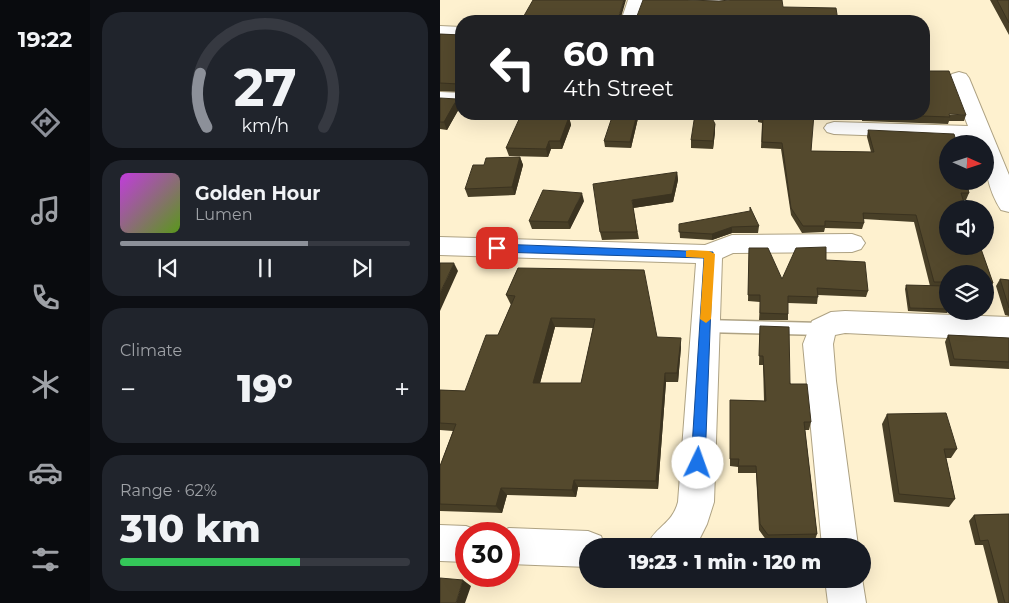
<!DOCTYPE html>
<html lang="en">
<head>
<meta charset="utf-8">
<style>
	:root { --surface:#171b24; --page:#20242c; --text:#f1f3f6; --muted:#9ea1a6; --line:#363941; --accent:#8c9099 }
	body { margin:0; font-family:Montserrat,sans-serif; background:var(--page); color:var(--text); height:100vh; display:flex; flex-direction:column; font-size:19px; white-space:nowrap }
	* { box-sizing:border-box; margin:0 }
	p { font-size:16px; color:var(--muted) }
	.icon { flex:none; width:28px; height:28px; fill:none; stroke:currentColor; stroke-width:2; stroke-linecap:round; stroke-linejoin:round }
	.map { position:relative; flex:1; overflow:hidden }
	.details { display:flex; flex-direction:column; gap:12px; padding:12px; background:#0d0f14; width:350px }
	.details>* { flex:none }
	.banner { position:absolute; left:15px; top:15px; width:475px; height:105px; border-radius:20px; box-shadow:0 5px 20px #0002; background:#202124; color:#fff; overflow:hidden }
	.needle { width:32px; rotate:93deg }
	.controls { position:absolute; left:499px; top:135px; display:grid; gap:10px }
	.controls a { display:grid; place-items:center; width:55px; height:55px; border-radius:50%; background:var(--surface); box-shadow:0 5px 20px #0002; font-size:25px }
	.speed { position:absolute; left:15px; top:522px; display:flex; gap:10px; font-size:25px; font-weight:700; text-align:center }
	.speed>* { display:grid; place-content:center; width:65px; height:65px; border-radius:50%; background:var(--surface); box-shadow:0 5px 20px #0002; line-height:1 }
	.speed .limit { border:8px solid #d22; background:#fff; color:#111 }
	.pin { position:absolute; display:grid; place-items:center; width:42px; height:42px; color:#fff; margin:-21px; border-radius:10px; box-shadow:0 2px 8px #0006 }
	.me { position:absolute; width:55px; margin:-28px; rotate:3deg; stroke-linejoin:round; filter:drop-shadow(0 0 4px #0008) }
	.turn { display:flex; align-items:center; gap:18px; height:105px; padding:0 25px; font-size:22px }
	.turn .icon { width:65px; height:65px; stroke-width:2.5 }
	.turn b { display:block; font-size:35px; line-height:42px }
	.big { font-size:38px; font-weight:800; line-height:1.1 }
	.details .tile { flex:1; display:flex; flex-direction:column; justify-content:center; gap:8px; min-width:0; padding:0 18px; border-radius:20px; background:var(--page) }
	.details .dial { align-items:center; gap:0 }
	.dial svg { height:130px; overflow:visible; fill:none; stroke:var(--line); stroke-width:7; stroke-linecap:round; text-anchor:middle }
	.dial text { fill:var(--text); stroke:none }
	.song { display:flex; align-items:center; gap:15px }
	.cover { width:60px; height:60px; border-radius:8px; background:linear-gradient(135deg,hsl(290 70% 55%),hsl(90 70% 35%)) }
	.played { height:5px; border-radius:2px; background:linear-gradient(90deg,var(--accent) 65%,var(--line) 65%) }
	.keys { display:flex; justify-content:space-around; direction:ltr }
	.heat { display:flex; justify-content:space-between; align-items:center; font-size:28px; direction:ltr }
	.charge { height:8px; border-radius:4px; background:linear-gradient(90deg,#34c759 62%,var(--line) 0) }
	.trip { position:absolute; left:139px; top:538px; width:292px; height:50px; border-radius:25px; background:var(--surface); box-shadow:0 5px 20px #0002; font-weight:800; line-height:50px; text-align:center }
	main { display:flex; flex:1; min-height:0 }
	.menu { display:flex; flex-direction:column; width:90px; justify-content:space-around; align-items:center; background:#090b0e; color:var(--muted) }
	.menu .icon { width:35px; height:35px }
	.menu .current { color:var(--accent) }
	.menu b { font-size:22px; color:var(--text) }
	.map>svg:first-child { display:block }
	.lines { fill:none; stroke-linecap:round; stroke-linejoin:round }
	.lane-casing { stroke:#aea283; stroke-width:3 }
	.street-casing { stroke:#aea283; stroke-width:2 }
	.lane { fill:#fff; fill-rule:evenodd }
	.street { fill:#fff; fill-rule:evenodd }
	.wall { fill:#483f27; fill-rule:evenodd }
	.shaded-wall { fill:#3b3320 }
	.building { fill:#54492d; stroke:#3b3320; fill-rule:evenodd }
	.route { fill:#1a73e8; stroke:#114b97 }
	.slow { fill:#f59e0b }
</style>
</head>
<body>
<main>
<nav class="menu">
<b>19:22</b>
<svg class="icon current" aria-label="directions" viewBox="0 0 24 24"><path d="M12 3l9 9-9 9-9-9zM9 14v-3h6M13 9l2 2-2 2"/></svg>
<svg class="icon" aria-label="music" viewBox="0 0 24 24"><path d="M9 18V5l10-2v13"/><circle cx="6" cy="18" r="3"/><circle cx="16" cy="16" r="3"/></svg>
<svg class="icon" aria-label="phone" viewBox="0 0 24 24"><path d="M5 4h4l2 5-3 2q2 4 5 5l2-3 5 2v4C11 20 4 13 5 4z"/></svg>
<svg class="icon" aria-label="climate" viewBox="0 0 24 24"><path d="M12 3v18M4 7l16 10M4 17L20 7"/></svg>
<svg class="icon" aria-label="car" viewBox="0 0 24 24"><path d="M5 17H2v-5l4-1 3-4h7l3 4 3 1v5h-3M9 17h6M6 11h13"/><circle cx="7" cy="17" r="2"/><circle cx="17" cy="17" r="2"/></svg>
<svg class="icon" aria-label="filters" viewBox="0 0 24 24"><path d="M4 7h16M4 17h16"/><circle cx="9" cy="7" r="2"/><circle cx="15" cy="17" r="2"/></svg>
</nav>
<section class="details">
<div class="tile dial"><svg viewBox="0 0 100 80">
<path d="M14 69A42 42 0 1 1 86 69"/>
<path d="M14 69A42 42 0 0 1 10 36" stroke="#8c9099"/>
<text x="50" y="56" font-size="32" font-weight="700">27</text>
<text x="50" y="72" font-size="11">km/h</text>
</svg></div>
<div class="tile">
<div class="song"><i class="cover"></i><div><b>Golden Hour</b><p>Lumen</p></div></div>
<div class="played"></div>
<div class="keys"><svg class="icon" aria-label="previous" viewBox="0 0 24 24"><path d="M18 5L8 12l10 7zM5 5v14"/></svg><svg class="icon" aria-label="pause" viewBox="0 0 24 24"><path d="M8 5v14M16 5v14"/></svg><svg class="icon" aria-label="next" viewBox="0 0 24 24"><path d="M6 5l10 7-10 7zM19 5v14"/></svg></div>
</div>
<div class="tile"><p>Climate</p>
<div class="heat"><a>−</a><b class="big">19°</b><a>+</a></div>
</div>
<div class="tile"><p>Range · 62%</p><b class="big">310 km</b><div class="charge"></div></div>
</section>
<div class="map">
<svg width="569" height="603" viewBox="0 0 569 603">
	<rect width="100%" height="100%" fill="#fef1cf"/>
	<g class="lines">
		<defs>
			<path id="lane" d="M265 320 382 323 388 325 390 329 388 333 382 335 265 332 260 330 257 326 260 322Z"/>
			<path id="street" d="M188 0H204L197 21H181Z
				M234 0H300L301 1C296 8 239 7 234 0Z
				M0 26 21 27V37L0 36Z
				M519 72 526 74 529 78 569 175V212L561 210C547 188 545 168 545 144H534L533 139 394 134 387 132 384 128 387 124 394 122 528 126 509 78 512 74Z
				M0 92 21 93V105L0 104Z
				M412 234 421 237 425 243 421 249 412 252 293 253 282 258 274 502 267 524 256 546H207C215 526 232 525 238 502L256 263 0 255V237L265 245 292 235Z
				M405 311 569 317V341L405 333 395 335 393 344 396 381 418 546H382L363 344 372 321 391 312Z
				M0 525 26 526 39 531 40 534H26V562L0 561Z
				M69 528 148 531 161 536 165 546H148V567L69 564V534H56Z
				M422 578 426 603H388L385 579Z"/>
		</defs>
		<!-- lane casing -->
		<use href="#lane" class="lane-casing"/>
		<!-- street casing -->
		<use href="#street" class="street-casing"/>
		<!-- lane -->
		<use href="#lane" class="lane"/>
		<!-- street -->
		<use href="#street" class="street"/>
	</g>
	<!-- wall -->
	<path class="wall" d="M550 0H569V35Z
		M0 34 21 35 20 92 0 91Z
		M0 98 20 107 7 130 0 129Z
		M199 114 191 148 165 147 164 141Z
		M315 114 526 115 524 121H509L508 124 422 121V118H373L371 151 431 152 427 137 428 130 529 193 526 200H523L553 283 550 290H545V274H508V289H505L508 301V311L507 313 468 311 465 289 466 285 490 286 474 222 423 219 424 223 422 229 385 228 384 232 362 233 351 215 341 149 321 148 322 123 318 122V118H315Z
		M129 117 131 125 122 149H111L108 157 69 156 66 148Z
		M275 124V132L273 149 251 148V140Z
		M80 157 83 165 75 195 28 197 25 189Z
		M237 172 238 180 233 202 193 208 199 239 162 240 160 232Z
		M144 201 130 229H92L89 221Z
		M239 224 319 226 318 233H292L272 240 240 238Z
		M309 248 342 279 386 260 428 291 426 297 378 295 377 304 348 303V320H319L320 302 308 301Z
		M78 268 217 337 241 347 238 382H226L218 489 138 487 136 497 67 495 62 513 0 511V466L13 431 0 430V390L25 391 58 335 71 305 66 295ZM115 327 153 328 141 383H100Z
		M560 279 569 280V316L565 315 556 286Z
		M320 326 371 422 369 430H365L377 534 375 540 327 541 319 530 316 473H298V467L290 466V400L324 401 323 365H319Z
		M508 335 569 338V369L510 366 505 342Z
		M447 414 517 449 511 458H506L515 499 509 507 454 502 442 424Z
		M569 514V603H558L543 545H535L529 521 534 515Z"/>
	<!-- shaded-wall -->
	<path class="shaded-wall" d="M184 0H186L180 21 179 16Z
		M17 99 20 107 7 130 4 122Z
		M197 114H199L191 148 190 142Z
		M129 117 131 125 122 149 120 141Z
		M275 124V132L273 149V141Z
		M109 141 111 149 108 157 106 149Z
		M80 157 83 165 75 195 72 187Z
		M237 172 238 180 233 202 193 208 192 200Z
		M142 193 144 201 130 229 128 222Z
		M292 227V233L272 240V234Z
		M14 263 18 271 0 311V293Z
		M111 318 115 327 98 391 93 383Z
		M241 338V347L238 382 237 373Z
		M225 373 226 382 218 489 216 481Z
		M134 480 138 487 136 497 132 490Z
		M61 488 67 495 62 513 56 506Z
		M23 580 31 586 25 603H16Z"/>
	<!-- building -->
	<path class="building" d="M93 0H184L179 16H197L203 0H247L279 1 290 0H342L343 7 396 8 398 21H81Z
		M557 0H569V23Z
		M0 34 21 35V93L20 95 19 84 0 83Z
		M484 71H509L526 115 509 114 510 117 424 114H484Z
		M0 98 17 99 4 122H0Z
		M173 114H197L190 142 164 141Z
		M255 114H270L275 124 273 141 251 140Z
		M319 114H374L371 151 434 152 428 130 514 134 517 144H508V181H526L529 193H521L526 209H508V246H540L553 283H545V274H508V282H494L476 215 423 213 424 223 385 221V226H363L351 208 342 143 322 142 323 116H319Z
		M81 115 129 117 120 141H109L106 149 66 148Z
		M80 157 72 187 25 189 33 165H44L46 158Z
		M237 172 232 194 192 200 197 232H160L153 184Z
		M103 190 142 193 128 222 89 221Z
		M310 207 319 226 292 227 272 234 239 232V224L310 211Z
		M386 247V260L425 262 428 291 377 288 378 297 348 296V314L320 313V295H308L309 248H328L342 279 356 248Z
		M0 263H14L0 293Z
		M78 268 204 270 217 337 241 338 237 373H225L216 481 134 480 132 490 61 488 56 506 0 504V466L16 424 0 423V390L25 391 46 335H58L75 296 66 295ZM111 318 155 319 141 383H93Z
		M560 279 569 280V308Z
		M466 285 505 286 508 301V309L470 308Z
		M320 326 349 327 350 384H367L371 422H364L377 534 328 535 320 524 316 466H298L299 459H290V400L326 401 323 356H319Z
		M508 335 569 338V362L514 359Z
		M506 413 517 449H504L515 499 459 494 447 414Z
		M569 514V603H565L548 540 540 541 534 515Z
		M0 578 23 580 16 603H0Z"/>
	<!-- route -->
	<path class="route" d="M57 244 273 252 265 463 263 468 258 470 253 468 251 463 264 258 57 252 51 248Z"/>
	<!-- slow -->
	<path class="slow" d="M250 250 269 251 275 254 271 319 266 323 260 319 264 258 246 257V251Z"/>
</svg>
<div class="controls">
<a><svg class="needle" viewBox="-14 -14 28 28"><path d="M0-13l5 13h-10z" fill="#e53935"/><path d="M0 13l5-13h-10z" fill="#9ea1a6"/></svg></a>
<a><svg class="icon" aria-label="sound" viewBox="0 0 24 24"><path d="M4 9h4l5-4v14l-5-4H4zM17 9q2 3 0 6"/></svg></a>
<a><svg class="icon" aria-label="layers" viewBox="0 0 24 24"><path d="M12 4l9 5-9 5-9-5zM3 14l9 5 9-5"/></svg></a>
</div>
<div class="speed"><div class="limit">30</div></div>
<div class="pin" style="left:57px;top:248px;background:#d93025"><svg class="icon" aria-label="arrive" viewBox="0 0 24 24"><path d="M6 21V4h12l-3 4 3 4H6"/></svg></div>
<svg class="me" style="left:258px;top:463px" viewBox="-20 -20 40 40"><circle r="19" fill="#fff"/><path d="M0-13L10 11 0 6-10 11z" fill="#1a73e8"/></svg>
<div class="trip">19:23 · 1 min · 120 m</div>
<div class="banner">
<div class="turn"><svg class="icon" aria-label="left" viewBox="0 0 24 24"><path d="M17 20v-9H6M10 6l-5 5 5 5"/></svg><div><b>60 m</b>4th Street</div></div>
</div>
</div>
</main>
</body>
</html>
